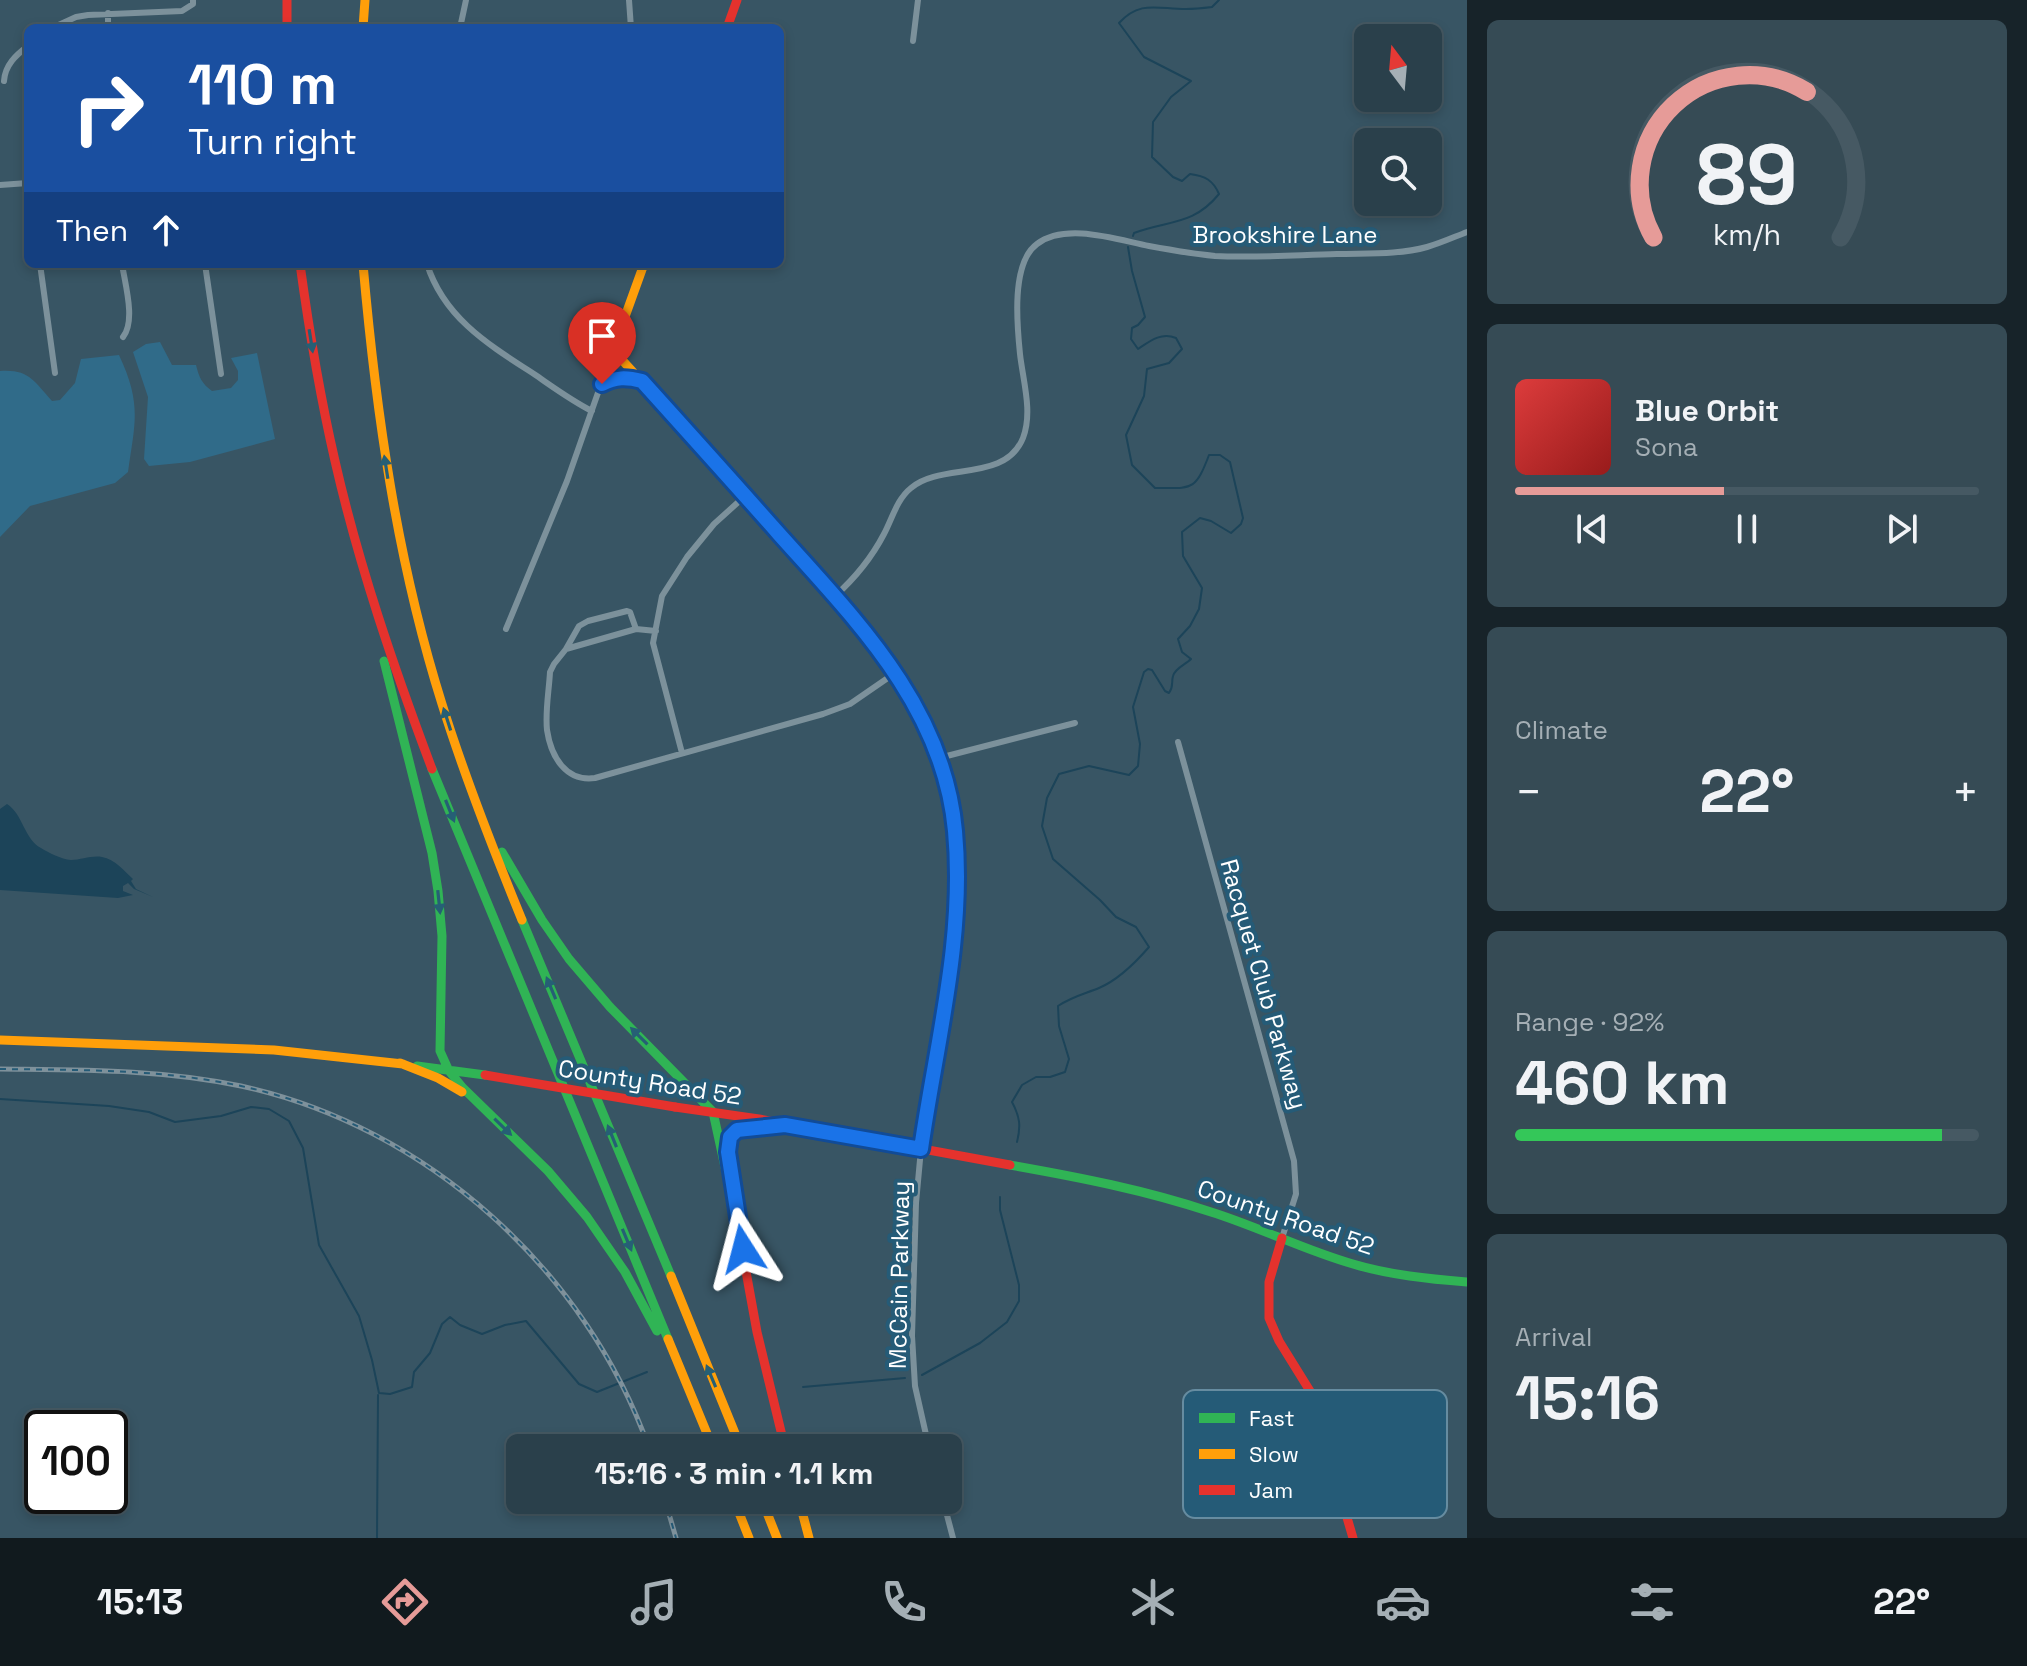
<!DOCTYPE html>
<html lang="en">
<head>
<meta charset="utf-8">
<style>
	:root { --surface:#2a404b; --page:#364b55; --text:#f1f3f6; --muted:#a5afb5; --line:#465963; --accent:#e69b98 }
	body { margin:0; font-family:"Space Grotesk",sans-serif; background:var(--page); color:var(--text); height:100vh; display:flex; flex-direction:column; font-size:30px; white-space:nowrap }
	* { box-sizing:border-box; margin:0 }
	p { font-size:26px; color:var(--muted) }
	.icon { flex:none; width:44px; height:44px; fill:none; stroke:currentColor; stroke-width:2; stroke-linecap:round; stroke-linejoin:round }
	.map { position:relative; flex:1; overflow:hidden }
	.details { display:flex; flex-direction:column; gap:20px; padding:20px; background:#172329; width:560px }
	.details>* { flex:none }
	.banner { position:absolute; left:24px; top:24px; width:760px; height:244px; border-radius:12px; box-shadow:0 4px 12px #0003,0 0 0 2px var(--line); background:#1a4fa0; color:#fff; overflow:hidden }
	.needle { width:52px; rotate:344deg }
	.buttons { position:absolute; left:1354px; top:24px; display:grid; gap:16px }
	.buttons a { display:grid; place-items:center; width:88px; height:88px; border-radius:12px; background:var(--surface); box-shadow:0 4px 12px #0003,0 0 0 2px var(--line); font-size:40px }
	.speed { position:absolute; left:24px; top:1410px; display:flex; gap:16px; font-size:40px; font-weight:700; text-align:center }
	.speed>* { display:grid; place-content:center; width:104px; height:104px; border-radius:50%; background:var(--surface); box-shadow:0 4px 12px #0003,0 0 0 2px var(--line); line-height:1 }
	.speed .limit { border:4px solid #111; border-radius:12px; background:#fff; color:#111 }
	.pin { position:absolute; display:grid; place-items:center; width:68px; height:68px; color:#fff; margin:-82px -34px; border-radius:50% 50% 50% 0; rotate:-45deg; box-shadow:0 0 8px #0007 }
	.pin .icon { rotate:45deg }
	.me { position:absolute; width:88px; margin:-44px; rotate:351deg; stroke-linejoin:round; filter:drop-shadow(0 0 6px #0008) }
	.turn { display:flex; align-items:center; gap:28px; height:168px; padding:0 32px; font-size:36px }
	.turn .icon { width:104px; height:104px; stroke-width:2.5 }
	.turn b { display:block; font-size:56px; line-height:68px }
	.then { display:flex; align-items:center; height:76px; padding:0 32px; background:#0003; gap:16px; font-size:30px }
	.big { font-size:60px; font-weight:800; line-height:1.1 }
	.details .card { flex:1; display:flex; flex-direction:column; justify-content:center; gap:12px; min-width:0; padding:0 28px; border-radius:12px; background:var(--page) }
	.details .dial { align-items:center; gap:0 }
	.dial svg { height:208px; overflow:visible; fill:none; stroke:var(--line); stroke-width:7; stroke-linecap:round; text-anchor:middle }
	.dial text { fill:var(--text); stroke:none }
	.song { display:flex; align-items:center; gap:24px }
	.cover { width:96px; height:96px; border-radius:12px; background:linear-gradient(135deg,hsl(0 70% 55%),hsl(0 70% 35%)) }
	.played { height:8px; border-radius:4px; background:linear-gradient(90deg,var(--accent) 45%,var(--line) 45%) }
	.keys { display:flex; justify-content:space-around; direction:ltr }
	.heat { display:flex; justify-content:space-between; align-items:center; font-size:44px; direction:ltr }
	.charge { height:12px; border-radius:6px; background:linear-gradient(90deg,#34c759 92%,var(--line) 0) }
	.trip { position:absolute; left:506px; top:1434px; width:456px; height:80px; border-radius:12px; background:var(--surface); box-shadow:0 4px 12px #0003,0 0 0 2px var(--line); font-weight:800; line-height:80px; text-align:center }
	.dock { display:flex; height:128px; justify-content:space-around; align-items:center; background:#111a1e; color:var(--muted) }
	.dock .icon { width:56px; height:56px }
	.dock .active { color:var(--accent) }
	.dock b { font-size:36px; color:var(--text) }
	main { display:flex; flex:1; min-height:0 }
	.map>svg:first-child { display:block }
	.green { fill:#306b89 }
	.water { fill:#1c4459 }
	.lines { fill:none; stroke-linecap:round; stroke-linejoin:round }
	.stream { stroke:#1c4459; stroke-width:2 }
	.street { stroke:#7c919b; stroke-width:6 }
	.fast { stroke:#30b455; stroke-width:9 }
	.slow { stroke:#ff9f0a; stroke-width:9 }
	.jam { stroke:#e5322d; stroke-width:9 }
	.rail-casing { stroke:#7e919b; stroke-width:5 }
	.rail { stroke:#255b77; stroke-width:2; stroke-dasharray:6; stroke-linecap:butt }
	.jam-bridge { stroke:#e5322d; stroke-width:9 }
	.oneway { fill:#265f75 }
	.route-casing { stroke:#114b97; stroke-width:20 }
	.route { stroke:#1a73e8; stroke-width:14 }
	.labels { text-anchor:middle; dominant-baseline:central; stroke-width:8; stroke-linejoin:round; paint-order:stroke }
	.street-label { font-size:24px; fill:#fff; stroke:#255b77 }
	.key { fill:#255b77; stroke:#668ca0; stroke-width:2 }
	.key-label { font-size:22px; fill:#fff }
</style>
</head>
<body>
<main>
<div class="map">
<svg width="1467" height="1538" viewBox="0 0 1467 1538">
	<rect width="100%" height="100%" fill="#385564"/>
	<!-- green -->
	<path class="green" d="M160 342 172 365H196C199 377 202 384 212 391L231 388 238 380V371L231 358 257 353 275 439 190 462 149 466 144 459 148 397 133 352 146 344Z
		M119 355C142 404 135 422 128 472L115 483 30 506 0 537V371C29 369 34 381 52 401L60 400 75 383 81 359Z"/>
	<!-- water -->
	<path class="water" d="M7 804C23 814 24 839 41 848 49 853 61 859 71 860 81 860 92 855 102 857 115 859 124 871 133 879L131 881 136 889 153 897 134 889 128 883 123 886V891L133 895 118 898 0 890V809Z"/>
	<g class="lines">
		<!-- stream -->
		<path class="stream" d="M1133 236 1134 233C1168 220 1193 226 1219 194 1213 180 1205 176 1190 174L1182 181 1173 177 1152 157 1153 122 1171 97 1191 81 1144 57 1119 23C1140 0 1157 9 1186 9 1195 9 1204 8 1212 7L1219 0
			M0 1099 109 1106 149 1112 175 1122 221 1116 251 1107 269 1109 289 1121 303 1148 319 1245 359 1316 372 1360 379 1393 390 1394 412 1387 414 1372 430 1353 442 1324 450 1317 460 1325 482 1334 505 1325 526 1321 579 1384 597 1392 647 1372
			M1017 1142C1021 1126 1020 1117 1012 1102L1022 1085 1036 1077H1050L1065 1072 1069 1059 1059 1026 1058 1006C1071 997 1084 994 1099 988 1118 980 1136 962 1149 947L1136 927 1116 917 1100 900 1053 859 1042 826 1047 798 1059 774 1089 766 1129 775 1138 766 1140 744 1133 707 1144 672 1148 669 1152 670 1165 691 1169 693C1174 686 1171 683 1173 676 1175 668 1185 665 1191 659L1182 652 1178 639 1190 626 1199 609 1202 588 1183 556 1182 532 1200 518 1211 521 1231 533 1241 524 1243 518 1230 462 1220 455H1209C1195 492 1192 488 1155 488L1132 465 1126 435 1144 396 1147 369 1169 363 1182 349 1176 338C1161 332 1150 341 1138 349L1131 339 1132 328 1138 325 1145 317 1132 271 1128 247
			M922 1375 980 1343 1007 1322 1019 1301V1285L1000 1210V1197
			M803 1387 905 1378
			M377 1538 378 1395"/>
		<!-- street -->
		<path class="street" d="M629 0 631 28
			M108 13V28
			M52 28 76 17 88 15 182 11 193 4V0
			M460 28 466 0
			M913 41 918 0
			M4 81C5 65 16 55 28 46
			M0 185 28 183
			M40 264 55 373
			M122 264C125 284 136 321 123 337
			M205 264 221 374
			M427 264C444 318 489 345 534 374 553 387 572 401 592 411
			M603 383 615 378 638 380
			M835 596C854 579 872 557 884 534 892 519 897 499 911 488 941 462 1005 483 1023 438 1033 412 1023 381 1020 354 1017 325 1011 263 1037 244 1066 222 1118 240 1149 246 1171 250 1193 254 1215 256 1255 258 1296 255 1337 254 1366 253 1399 255 1427 247 1441 243 1454 237 1467 232
			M506 629 567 481 613 350
			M656 631 636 629 566 649 554 664 550 672C549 691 545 711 547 730 551 757 566 782 595 778L823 714 850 704 895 673
			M566 649 579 626 588 621 627 611 630 612 636 629
			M1178 742 1294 1161 1296 1194 1282 1238
			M682 753 653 643 662 596 687 557 714 524 745 496
			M939 758 1075 723
			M921 1149 916 1203 912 1336 915 1386 929 1448
			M943 1500 953 1538"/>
		<!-- fast -->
		<path class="fast" d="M384 661 432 853 438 891 442 936 440 1051 449 1071 463 1088 548 1171 587 1217 625 1272 657 1331
			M432 769 668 1339
			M502 852 542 920 569 959 610 1007 713 1112 737 1222
			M522 920 671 1276
			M417 1066 485 1075
			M1010 1165C1078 1177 1145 1190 1211 1212 1259 1227 1304 1250 1353 1264 1390 1275 1429 1279 1467 1282"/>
		<!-- slow -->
		<path class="slow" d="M363 28 365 0
			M363 264C376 413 397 561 442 704 465 778 493 849 522 920
			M644 264 613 350 764 516
			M0 1040 274 1050 403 1064
			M400 1063 438 1078 462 1092
			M729 1158 730 1137 737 1130 785 1125
			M671 1276 741 1448
			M668 1339 713 1448
			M734 1500 749 1538
			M762 1500 777 1538
			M799 1500 809 1538"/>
		<!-- jam -->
		<path class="jam" d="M287 0V28
			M727 28 737 0
			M300 264C309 330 320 396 335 461 359 566 394 668 432 769
			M764 516C816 574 875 632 913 701 927 728 940 757 947 786 975 903 938 1033 921 1149
			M675 1107 759 1119 1010 1165
			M737 1222 757 1332 785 1448
			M1282 1238 1269 1282V1318L1279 1341 1310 1391 1353 1538"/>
		<defs>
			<path id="rail" d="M0 1069C81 1070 161 1069 241 1086 426 1126 586 1270 649 1448
				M665 1500 676 1538"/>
		</defs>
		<!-- rail casing -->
		<use href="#rail" class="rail-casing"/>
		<!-- rail -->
		<use href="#rail" class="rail"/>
		<!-- jam-bridge -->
		<path class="jam-bridge" d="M485 1075 675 1107"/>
	</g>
	<!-- one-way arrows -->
	<defs><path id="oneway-solid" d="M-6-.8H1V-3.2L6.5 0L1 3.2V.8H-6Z" transform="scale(2)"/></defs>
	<g class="oneway">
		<use href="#oneway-solid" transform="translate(311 341) rotate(81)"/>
		<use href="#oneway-solid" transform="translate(386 467) rotate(-99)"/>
		<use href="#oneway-solid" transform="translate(447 719) rotate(-108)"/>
		<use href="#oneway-solid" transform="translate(450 811) rotate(68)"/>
		<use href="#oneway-solid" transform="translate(439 902) rotate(84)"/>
		<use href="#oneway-solid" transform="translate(551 988) rotate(-113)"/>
		<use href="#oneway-solid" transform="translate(639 1036) rotate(-135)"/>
		<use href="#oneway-solid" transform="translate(503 1127) rotate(44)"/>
		<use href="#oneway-solid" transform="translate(612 1136) rotate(-112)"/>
		<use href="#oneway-solid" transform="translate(627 1240) rotate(67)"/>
		<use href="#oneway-solid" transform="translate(711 1376) rotate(-113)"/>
	</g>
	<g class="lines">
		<defs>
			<path id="route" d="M602 384C616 377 626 377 642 381 688 432 734 483 779 534 857 621 944 708 955 831 965 938 936 1044 921 1149L785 1125 737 1130 730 1137 728 1152 743 1249"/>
		</defs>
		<!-- route casing -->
		<use href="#route" class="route-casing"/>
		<!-- route -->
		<use href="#route" class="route"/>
	</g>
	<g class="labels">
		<!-- street labels -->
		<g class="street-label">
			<text x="1285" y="234">Brookshire Lane</text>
			<text transform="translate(1264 984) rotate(74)">Racquet Club Parkway</text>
			<text transform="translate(650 1082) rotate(9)">County Road 52</text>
			<text transform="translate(1286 1217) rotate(19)">County Road 52</text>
			<text transform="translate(899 1275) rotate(-89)">McCain Parkway</text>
		</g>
	</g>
	<!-- legend -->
	<rect x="1183" y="1390" width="264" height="128" rx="12" class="key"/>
	<rect x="1199" y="1413" width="36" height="10" fill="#30b455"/>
	<rect x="1199" y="1449" width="36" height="10" fill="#ff9f0a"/>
	<rect x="1199" y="1485" width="36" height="10" fill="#e5322d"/>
	<g class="key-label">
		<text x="1249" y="1426">Fast</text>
		<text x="1249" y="1462">Slow</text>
		<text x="1249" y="1498">Jam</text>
	</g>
</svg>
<div class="buttons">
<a><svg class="needle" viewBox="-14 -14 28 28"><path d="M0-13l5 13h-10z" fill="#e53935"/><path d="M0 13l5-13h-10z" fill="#a5afb5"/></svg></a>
<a><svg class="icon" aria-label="search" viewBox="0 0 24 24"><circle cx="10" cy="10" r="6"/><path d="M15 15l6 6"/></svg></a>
</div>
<div class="speed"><div class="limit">100</div></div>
<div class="pin" style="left:602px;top:384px;background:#d93025"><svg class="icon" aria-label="arrive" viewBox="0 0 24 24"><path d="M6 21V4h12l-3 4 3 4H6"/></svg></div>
<svg class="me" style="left:743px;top:1249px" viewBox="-20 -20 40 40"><path d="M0-17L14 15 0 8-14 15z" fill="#1a73e8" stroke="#fff" stroke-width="4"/></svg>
<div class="trip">15:16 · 3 min · 1.1 km</div>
<div class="banner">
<div class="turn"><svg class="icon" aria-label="right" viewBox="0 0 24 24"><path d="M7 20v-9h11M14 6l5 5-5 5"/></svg><div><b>110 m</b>Turn right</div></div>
<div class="then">Then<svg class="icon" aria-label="ahead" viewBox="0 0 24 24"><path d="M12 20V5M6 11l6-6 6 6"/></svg></div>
</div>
</div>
<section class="details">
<div class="card dial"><svg viewBox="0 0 100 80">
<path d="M14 69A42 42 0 1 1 86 69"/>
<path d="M14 69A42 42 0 0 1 73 13" stroke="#e69b98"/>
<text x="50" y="56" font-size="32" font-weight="700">89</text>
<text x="50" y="72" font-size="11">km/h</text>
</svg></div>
<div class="card">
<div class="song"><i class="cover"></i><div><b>Blue Orbit</b><p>Sona</p></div></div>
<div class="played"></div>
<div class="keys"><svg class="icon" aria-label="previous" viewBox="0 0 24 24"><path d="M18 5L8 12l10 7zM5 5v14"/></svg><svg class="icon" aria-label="pause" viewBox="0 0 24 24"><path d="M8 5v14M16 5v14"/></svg><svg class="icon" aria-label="next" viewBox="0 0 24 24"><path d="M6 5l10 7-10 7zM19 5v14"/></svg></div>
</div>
<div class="card"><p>Climate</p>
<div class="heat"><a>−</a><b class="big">22°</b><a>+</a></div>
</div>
<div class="card"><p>Range · 92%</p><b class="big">460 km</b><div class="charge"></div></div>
<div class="card"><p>Arrival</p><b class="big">15:16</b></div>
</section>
</main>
<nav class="dock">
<b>15:13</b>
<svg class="icon active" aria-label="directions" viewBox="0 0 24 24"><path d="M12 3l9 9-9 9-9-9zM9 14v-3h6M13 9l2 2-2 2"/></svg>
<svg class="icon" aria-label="music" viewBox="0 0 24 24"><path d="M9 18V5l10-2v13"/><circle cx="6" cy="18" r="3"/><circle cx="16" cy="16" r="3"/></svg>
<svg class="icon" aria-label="phone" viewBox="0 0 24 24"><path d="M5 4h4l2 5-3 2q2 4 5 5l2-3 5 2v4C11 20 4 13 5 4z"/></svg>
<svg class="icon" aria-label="climate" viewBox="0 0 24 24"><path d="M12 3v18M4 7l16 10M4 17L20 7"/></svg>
<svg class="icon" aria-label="car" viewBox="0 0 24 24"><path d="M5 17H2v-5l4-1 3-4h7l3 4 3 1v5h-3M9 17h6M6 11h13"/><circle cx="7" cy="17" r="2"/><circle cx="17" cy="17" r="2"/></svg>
<svg class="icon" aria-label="filters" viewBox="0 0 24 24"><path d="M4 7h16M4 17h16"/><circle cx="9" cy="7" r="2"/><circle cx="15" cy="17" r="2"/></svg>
<b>22°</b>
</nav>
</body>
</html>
